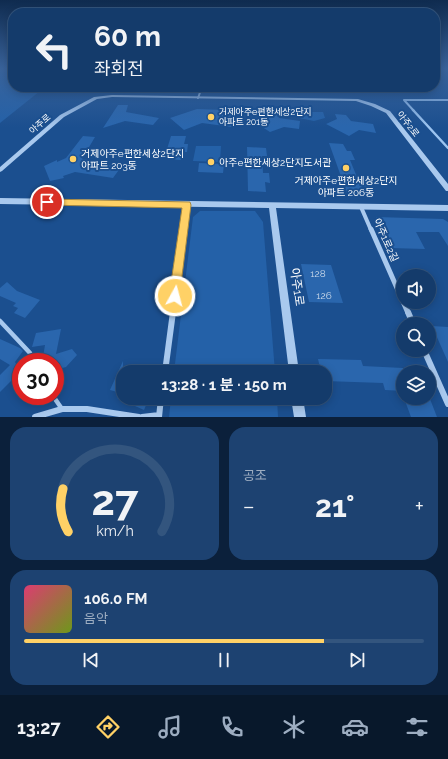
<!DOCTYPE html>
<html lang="ko">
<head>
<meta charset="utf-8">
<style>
	:root { --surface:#143b6b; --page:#1d4271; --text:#f1f3f6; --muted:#9dadc1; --line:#33557e; --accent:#ffd166 }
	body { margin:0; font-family:Raleway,"Noto Sans KR",sans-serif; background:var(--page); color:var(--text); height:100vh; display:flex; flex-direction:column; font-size:15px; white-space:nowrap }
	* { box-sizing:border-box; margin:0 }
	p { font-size:13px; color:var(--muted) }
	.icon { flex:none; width:22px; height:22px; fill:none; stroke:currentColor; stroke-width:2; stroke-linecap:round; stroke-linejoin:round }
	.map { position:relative; height:417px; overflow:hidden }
	.drawer { display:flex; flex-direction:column; gap:10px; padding:10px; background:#0b203b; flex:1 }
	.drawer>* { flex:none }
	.hud { position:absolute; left:8px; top:8px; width:432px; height:84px; border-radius:16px; box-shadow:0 2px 10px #0003,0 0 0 1px var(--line); background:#143b6b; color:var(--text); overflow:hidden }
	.buttons { position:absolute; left:396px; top:269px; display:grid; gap:8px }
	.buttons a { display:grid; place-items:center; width:40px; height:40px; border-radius:50%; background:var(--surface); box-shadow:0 2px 10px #0003,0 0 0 1px var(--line); font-size:20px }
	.speed { position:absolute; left:12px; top:353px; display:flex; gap:8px; font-size:20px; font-weight:700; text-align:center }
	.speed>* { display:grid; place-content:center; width:52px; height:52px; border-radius:50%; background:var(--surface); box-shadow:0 2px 10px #0003,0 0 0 1px var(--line); line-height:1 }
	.speed .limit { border:6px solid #d22; background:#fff; color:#111 }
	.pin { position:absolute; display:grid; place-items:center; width:34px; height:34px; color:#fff; margin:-17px; border:2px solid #fff; border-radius:50%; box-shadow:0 1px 4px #0007 }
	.me { position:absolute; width:44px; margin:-22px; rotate:7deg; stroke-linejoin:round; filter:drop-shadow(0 0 3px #0008) }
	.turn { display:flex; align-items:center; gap:14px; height:84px; padding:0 20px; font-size:18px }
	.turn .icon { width:52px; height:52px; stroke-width:2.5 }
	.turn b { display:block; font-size:28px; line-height:34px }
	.big { font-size:30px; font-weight:700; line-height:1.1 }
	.drawer .tile { flex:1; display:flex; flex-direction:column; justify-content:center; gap:6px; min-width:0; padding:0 14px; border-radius:16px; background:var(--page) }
	.drawer .dial { align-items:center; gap:0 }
	.dial svg { height:104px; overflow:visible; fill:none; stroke:var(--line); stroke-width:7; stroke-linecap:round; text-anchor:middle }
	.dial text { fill:var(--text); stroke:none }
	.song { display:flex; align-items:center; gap:12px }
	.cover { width:48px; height:48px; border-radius:6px; background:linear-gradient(135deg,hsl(340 70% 55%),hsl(80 70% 35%)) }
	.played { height:4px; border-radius:2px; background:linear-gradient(90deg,var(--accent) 75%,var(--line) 75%) }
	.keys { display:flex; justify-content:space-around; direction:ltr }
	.heat { display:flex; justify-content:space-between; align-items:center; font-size:22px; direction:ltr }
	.drawer .tiles { flex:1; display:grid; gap:10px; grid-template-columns:1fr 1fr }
	.tile:last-child { grid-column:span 2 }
	.trip { position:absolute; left:116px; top:365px; width:216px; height:40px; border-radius:16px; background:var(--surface); box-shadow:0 2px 10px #0003,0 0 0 1px var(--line); font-weight:700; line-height:40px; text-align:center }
	.tabs { display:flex; height:64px; justify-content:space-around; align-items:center; background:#08182b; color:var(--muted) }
	.tabs .icon { width:28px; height:28px }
	.tabs .active { color:var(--accent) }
	.tabs b { font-size:18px; color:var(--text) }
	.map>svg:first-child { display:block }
	.green { fill:#2461a8 }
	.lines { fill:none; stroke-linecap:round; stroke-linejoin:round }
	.stream-far1 { stroke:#9cc4f0; stroke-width:2 }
	.stream { stroke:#9cc4f0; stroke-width:2.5 }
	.building { fill:#2a66ad }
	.service-far1 { stroke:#a9c9ee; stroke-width:2 }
	.service { stroke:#a9c9ee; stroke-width:4.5 }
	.minor-far2 { stroke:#a9c9ee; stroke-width:4 }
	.minor-far1 { stroke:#a9c9ee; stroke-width:5 }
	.minor { stroke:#a9c9ee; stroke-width:6 }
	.tertiary { fill:#a9c9ee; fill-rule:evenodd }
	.route { fill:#ffd166; stroke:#a68842 }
	.poi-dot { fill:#ffd166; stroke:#1b4f8f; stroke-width:1.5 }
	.labels { text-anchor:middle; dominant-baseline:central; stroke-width:4; stroke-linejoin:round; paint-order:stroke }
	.far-poi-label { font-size:9px; fill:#fff; stroke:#1b4f8f; text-anchor:start }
	.far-street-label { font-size:9px; fill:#fff; stroke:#1b4f8f }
	.poi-label { font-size:10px; fill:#fff; stroke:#1b4f8f; text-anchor:start }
	.street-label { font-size:10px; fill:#fff; stroke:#1b4f8f }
	.near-number-label { font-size:10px; fill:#cad9ea }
	.near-street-label { font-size:12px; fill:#fff; stroke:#1b4f8f }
</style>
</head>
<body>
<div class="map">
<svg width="448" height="417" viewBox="0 0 448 417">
	<rect width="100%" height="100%" fill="#1b4f8f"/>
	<!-- green -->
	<path class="green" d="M0 69H13V87H45L0 123Z
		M297 112H323L325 118 314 121 299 118Z
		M196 146H221L220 162 193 161Z
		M200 211H255L263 222 275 372H174L193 217Z
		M171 398H277L278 417H169Z"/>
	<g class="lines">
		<!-- stream-far1 -->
		<path class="stream-far1" d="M414 111 404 100H448"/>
		<!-- stream -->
		<path class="stream" d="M413 110 448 148"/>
	</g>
	<!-- building -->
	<path class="building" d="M118 105H128L126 112 159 118 153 125 125 121 103 128Z
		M197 109 226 110 235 114V119L232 127 202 123 184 130 170 118Z
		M265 112H276L279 118 300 121 299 129 284 127 270 132 253 121 266 116Z
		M335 114 346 115 351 121 373 124 376 133 359 130 349 136 326 124 337 119Z
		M83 136 95 137 82 159 109 163 107 165 121 167 113 178 75 172 63 176 64 178 50 181 44 166 57 160V162L66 158Z
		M171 136H186L184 144H188L187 152H182L181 160 164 159Z
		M329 143 343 144 347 151H351L355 160H350L357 177H363L367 187H362L366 197 348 196Z
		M247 147 266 148 267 156H262L263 173H269L270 183 265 182 266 192 248 191Z
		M199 163 224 164 223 173 198 172Z
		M376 217 443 219 448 222V246L439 232H416L425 249 391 248Z
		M301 264 331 265 343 303 309 302Z
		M7 282 17 291 40 300 25 318 14 313 18 308 13 306 16 303 0 296V288Z
		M432 326 448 327V362Z
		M61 329 56 354 72 349 77 355 66 367 55 370V362H36L35 359 43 357 45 345 32 347 36 333Z
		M0 339 20 348 23 351 15 362 21 371 0 392V375L10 365 0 359Z
		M318 359 361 360 363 366 403 368V391L385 390 383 383 325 381V372H321Z
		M123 361V388L121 393 110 390Z
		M117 398H149L144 410Z
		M404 398 430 399 437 417H411Z"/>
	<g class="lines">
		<!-- service-far1 -->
		<path class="service-far1" d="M198 98 202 87"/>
		<!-- service -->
		<path class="service" d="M0 321 30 353 32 362
			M53 396 62 409"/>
		<!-- minor-far2 -->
		<path class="minor-far2" d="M361 207 371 230
			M184 230 187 205"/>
		<!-- minor-far1 -->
		<path class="minor-far1" d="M371 229 408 313
			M173 313 184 229"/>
		<!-- minor -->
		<path class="minor" d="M408 312 413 324
			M424 350 448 404
			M165 372 173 312
			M35 417 62 409H87L139 417
			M142 417 159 415
			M159 417 161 398"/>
		<!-- tertiary -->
		<path class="tertiary" d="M112 95 358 99 375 104 390 111 448 184V191H446L386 113 371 106 356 101 112 97 97 99 64 117 2 171 0 172V167L60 115 94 97Z
			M0 198 448 205V211L276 208 299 372H289L269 208 0 204Z
			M291 398H303L306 417H294Z"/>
	</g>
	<!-- sky -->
	<linearGradient id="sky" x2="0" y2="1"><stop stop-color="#0f2b4f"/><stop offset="0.54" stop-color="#39639b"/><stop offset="1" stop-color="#39639b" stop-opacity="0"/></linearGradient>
	<rect width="448" height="127" fill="url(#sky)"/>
	<!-- route -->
	<path class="route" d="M47 199 190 202 191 205 179 300 175 302 171 300 169 296 182 208 47 205 42 202Z"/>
	<!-- markers -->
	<g class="poi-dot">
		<circle cx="211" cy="117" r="4"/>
		<circle cx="73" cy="159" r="4"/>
		<circle cx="211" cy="162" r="4"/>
		<circle cx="346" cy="168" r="4"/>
	</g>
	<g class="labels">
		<!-- far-poi labels -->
		<g class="far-poi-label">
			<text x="219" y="112">거제아주e편한세상2단지<tspan x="219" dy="10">아파트 201동</tspan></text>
		</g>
		<!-- far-street labels -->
		<g class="far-street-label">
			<text transform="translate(40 124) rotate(-41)">아주로</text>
			<text transform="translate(408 124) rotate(52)">아주2로</text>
		</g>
		<!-- poi labels -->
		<g class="poi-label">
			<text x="81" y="153">거제아주e편한세상2단지<tspan x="81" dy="12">아파트 203동</tspan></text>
			<text x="219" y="162">아주e편한세상2단지도서관</text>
			<text x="346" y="180" text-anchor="middle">거제아주e편한세상2단지<tspan x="346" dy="12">아파트 206동</tspan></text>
		</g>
		<!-- street labels -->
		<g class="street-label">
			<text transform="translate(386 240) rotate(66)">아주1로2길</text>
		</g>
		<!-- near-number labels -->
		<g class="near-number-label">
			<text x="318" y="273">128</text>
			<text x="324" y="295">126</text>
		</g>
		<!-- near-street labels -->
		<g class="near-street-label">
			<text transform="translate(297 287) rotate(82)">아주1로</text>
		</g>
	</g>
</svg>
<div class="buttons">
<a><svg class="icon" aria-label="sound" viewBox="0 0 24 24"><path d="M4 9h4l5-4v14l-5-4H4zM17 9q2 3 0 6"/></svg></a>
<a><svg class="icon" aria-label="search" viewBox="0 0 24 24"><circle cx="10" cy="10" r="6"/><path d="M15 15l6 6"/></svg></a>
<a><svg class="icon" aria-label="layers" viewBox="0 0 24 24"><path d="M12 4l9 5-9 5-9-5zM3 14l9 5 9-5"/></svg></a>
</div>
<div class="speed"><div class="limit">30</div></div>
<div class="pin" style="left:47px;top:202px;background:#d93025"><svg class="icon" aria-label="arrive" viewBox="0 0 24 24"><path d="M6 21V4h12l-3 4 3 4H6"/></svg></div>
<svg class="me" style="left:175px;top:296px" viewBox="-20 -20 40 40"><circle r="17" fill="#ffd166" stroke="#fff" stroke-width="3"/><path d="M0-11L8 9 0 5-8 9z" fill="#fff"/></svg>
<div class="trip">13:28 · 1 분 · 150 m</div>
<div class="hud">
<div class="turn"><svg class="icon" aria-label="left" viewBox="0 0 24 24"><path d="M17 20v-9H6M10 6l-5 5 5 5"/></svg><div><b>60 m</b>좌회전</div></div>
</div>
</div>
<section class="drawer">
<div class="tiles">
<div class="tile dial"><svg viewBox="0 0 100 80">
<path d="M14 69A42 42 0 1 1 86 69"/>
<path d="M14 69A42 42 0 0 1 10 36" stroke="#ffd166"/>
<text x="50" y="56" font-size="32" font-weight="700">27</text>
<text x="50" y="72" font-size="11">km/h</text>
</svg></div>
<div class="tile"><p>공조</p>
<div class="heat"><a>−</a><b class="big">21°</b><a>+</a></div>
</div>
<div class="tile">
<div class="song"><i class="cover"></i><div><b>106.0 FM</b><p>음악</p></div></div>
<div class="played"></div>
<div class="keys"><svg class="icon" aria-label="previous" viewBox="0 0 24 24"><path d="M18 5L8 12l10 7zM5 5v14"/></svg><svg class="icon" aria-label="pause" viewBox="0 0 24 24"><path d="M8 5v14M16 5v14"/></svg><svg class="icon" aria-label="next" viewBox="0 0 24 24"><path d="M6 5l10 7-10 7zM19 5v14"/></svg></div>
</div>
</div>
</section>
<nav class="tabs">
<b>13:27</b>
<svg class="icon active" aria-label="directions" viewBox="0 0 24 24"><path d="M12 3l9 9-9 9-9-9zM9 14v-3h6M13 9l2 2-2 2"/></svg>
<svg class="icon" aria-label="music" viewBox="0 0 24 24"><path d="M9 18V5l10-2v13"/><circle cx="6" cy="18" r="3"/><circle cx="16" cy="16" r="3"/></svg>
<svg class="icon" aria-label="phone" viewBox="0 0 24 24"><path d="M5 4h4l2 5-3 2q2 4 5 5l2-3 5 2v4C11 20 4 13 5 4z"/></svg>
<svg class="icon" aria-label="climate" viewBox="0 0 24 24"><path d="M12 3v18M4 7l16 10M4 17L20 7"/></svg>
<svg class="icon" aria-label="car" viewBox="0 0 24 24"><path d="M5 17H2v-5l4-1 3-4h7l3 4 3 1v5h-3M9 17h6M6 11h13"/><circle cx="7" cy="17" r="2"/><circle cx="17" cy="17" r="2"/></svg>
<svg class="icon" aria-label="filters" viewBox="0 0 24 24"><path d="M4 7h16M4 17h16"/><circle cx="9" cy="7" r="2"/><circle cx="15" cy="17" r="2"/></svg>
</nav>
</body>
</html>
